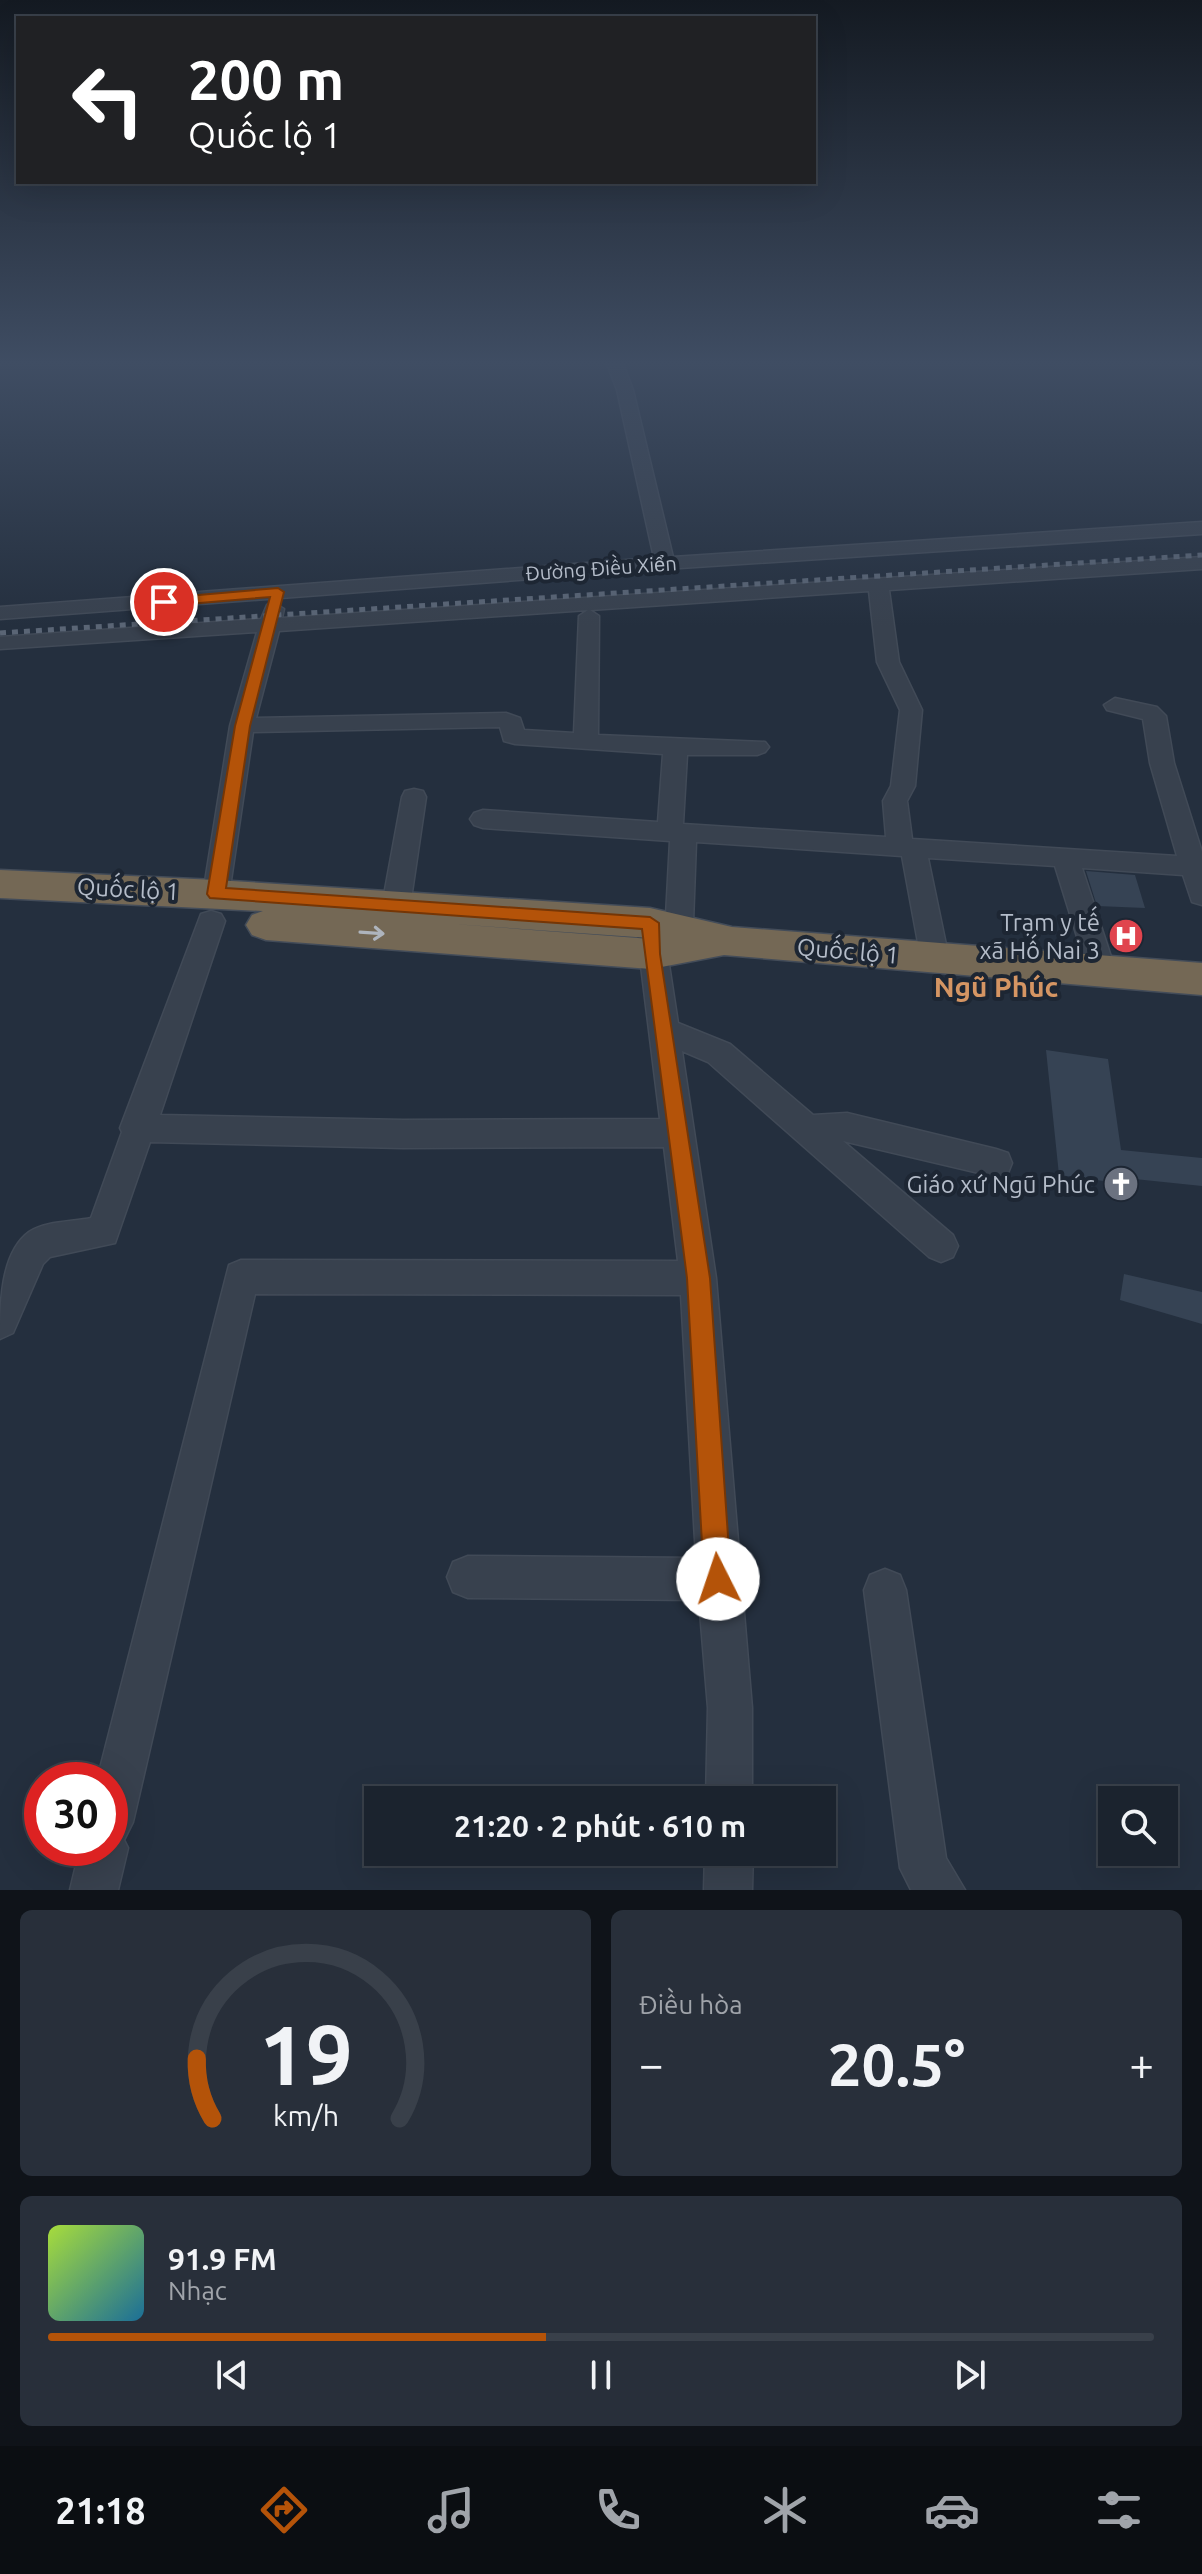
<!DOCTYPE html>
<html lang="vi">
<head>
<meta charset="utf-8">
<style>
	:root { --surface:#1b232e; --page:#282f3a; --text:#f1f3f6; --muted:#a0a4aa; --line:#39404a; --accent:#b45309 }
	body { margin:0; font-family:Ubuntu,sans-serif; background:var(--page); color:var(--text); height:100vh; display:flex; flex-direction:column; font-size:30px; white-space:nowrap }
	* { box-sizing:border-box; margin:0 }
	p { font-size:26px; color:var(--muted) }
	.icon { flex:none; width:44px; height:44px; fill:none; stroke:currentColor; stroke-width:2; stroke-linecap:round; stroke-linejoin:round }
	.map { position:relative; height:1890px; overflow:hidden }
	.details { display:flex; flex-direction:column; gap:20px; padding:20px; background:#0f1319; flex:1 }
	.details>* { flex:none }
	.top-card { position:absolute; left:16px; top:16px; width:800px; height:168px; border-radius:0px; box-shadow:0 8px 32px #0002,0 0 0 2px var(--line); background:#202124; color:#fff; overflow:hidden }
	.tools { position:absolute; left:1098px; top:1786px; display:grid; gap:16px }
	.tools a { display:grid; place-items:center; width:80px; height:80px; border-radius:0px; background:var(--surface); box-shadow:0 8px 32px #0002,0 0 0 2px var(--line); font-size:40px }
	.speed { position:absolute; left:24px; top:1762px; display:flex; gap:16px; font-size:40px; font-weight:700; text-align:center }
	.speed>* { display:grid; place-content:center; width:104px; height:104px; border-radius:50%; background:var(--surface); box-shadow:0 8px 32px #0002,0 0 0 2px var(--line); line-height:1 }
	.speed .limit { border:12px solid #d22; background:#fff; color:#111 }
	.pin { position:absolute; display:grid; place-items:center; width:68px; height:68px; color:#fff; margin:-34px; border:4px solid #fff; border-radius:50%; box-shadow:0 2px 8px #0007 }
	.me { position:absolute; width:88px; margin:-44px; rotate:356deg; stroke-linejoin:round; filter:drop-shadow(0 0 6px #0008) }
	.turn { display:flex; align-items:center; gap:28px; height:168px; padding:0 40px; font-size:36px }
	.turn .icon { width:104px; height:104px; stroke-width:2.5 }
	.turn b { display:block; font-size:56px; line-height:68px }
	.big { font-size:60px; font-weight:700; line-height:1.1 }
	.details .widget { flex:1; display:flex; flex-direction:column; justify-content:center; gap:12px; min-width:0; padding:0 28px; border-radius:12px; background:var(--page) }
	.details .dial { align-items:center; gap:0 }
	.dial svg { height:208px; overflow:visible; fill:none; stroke:var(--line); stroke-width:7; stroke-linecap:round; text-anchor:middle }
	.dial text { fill:var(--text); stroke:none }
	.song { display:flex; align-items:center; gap:24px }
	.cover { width:96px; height:96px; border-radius:12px; background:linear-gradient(135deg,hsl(80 70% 55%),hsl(200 70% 35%)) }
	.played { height:8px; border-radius:4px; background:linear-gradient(90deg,var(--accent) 45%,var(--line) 45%) }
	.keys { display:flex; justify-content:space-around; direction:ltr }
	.heat { display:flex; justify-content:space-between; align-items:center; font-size:44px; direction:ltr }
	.details .tiles { flex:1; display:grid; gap:20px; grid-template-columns:1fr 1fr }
	.widget:last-child { grid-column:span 2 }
	.trip { position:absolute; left:364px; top:1786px; width:472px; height:80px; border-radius:0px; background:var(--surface); box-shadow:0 8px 32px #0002,0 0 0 2px var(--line); font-weight:700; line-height:80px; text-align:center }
	.dock { display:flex; height:128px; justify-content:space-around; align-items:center; background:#0b0e12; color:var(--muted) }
	.dock .icon { width:56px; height:56px }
	.dock .selected { color:var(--accent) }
	.dock b { font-size:36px; color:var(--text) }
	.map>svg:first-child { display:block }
	.building { fill:#364354 }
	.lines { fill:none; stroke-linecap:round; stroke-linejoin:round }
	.minor-casing { stroke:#414a57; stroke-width:3 }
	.highway-casing { stroke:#434c59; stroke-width:3 }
	.minor { fill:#38414e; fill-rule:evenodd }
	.highway { fill:#746855; fill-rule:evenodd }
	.rail { stroke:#5a6575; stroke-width:5; stroke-dasharray:6 6; stroke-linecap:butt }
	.oneway { stroke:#aeb4bd }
	.route { fill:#b45309; stroke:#753606; stroke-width:2 }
	.labels { text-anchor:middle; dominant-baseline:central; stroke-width:8; stroke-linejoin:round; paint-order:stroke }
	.far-street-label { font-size:20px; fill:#b4bcc9; stroke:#1d2633 }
	.street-label { font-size:24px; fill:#b4bcc9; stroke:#1d2633 }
	.poi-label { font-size:24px; fill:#b4bcc9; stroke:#1d2633; text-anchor:end }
	.quarter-label { font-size:28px; font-weight:bold; fill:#d59563; stroke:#1d2633 }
</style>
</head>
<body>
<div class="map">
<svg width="1202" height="1890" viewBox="0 0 1202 1890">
	<rect width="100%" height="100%" fill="#242f3e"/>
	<!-- building -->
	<path class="building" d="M1086 871 1135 875 1145 908 1097 906Z
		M1046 1050 1108 1059 1121 1150 1202 1158V1186L1125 1178 1126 1184 1059 1175Z
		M1124 1274 1202 1292V1324L1120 1300Z"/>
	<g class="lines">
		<defs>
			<path id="minor" d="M606 361H622L633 390 673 557 1202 522V534L665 569 0 619V607L654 558 617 390Z
				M1202 557V569L889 590 899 662 922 710 915 786 907 801 912 839 1177 856 1150 763 1143 719 1107 710 1104 705 1115 698 1157 707 1166 716 1174 763 1202 852V905L1192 902 1183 875 1082 868 1116 972 1112 980 1102 983 1092 980 1088 972 1055 866 928 858 949 959 945 967 935 970 925 967 921 959 902 856 696 842 692 950 688 958 678 961 668 958 678 1023 730 1044 813 1115 847 1113 996 1149 1008 1153 1012 1163 1008 1173 996 1177 843 1141 953 1235 958 1246 953 1257 941 1262 929 1257 708 1062 682 1051 716 1278 752 1708V1800H706L708 1708 699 1600 468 1598 453 1592 447 1577 453 1562 468 1556 696 1558 681 1295 255 1294 133 1822 124 1840 128 1848 118 1890H70L80 1848H110V1780H97L229 1265 241 1260 678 1261 664 1147 403 1148 150 1142 115 1243 50 1257 43 1264 13 1333 0 1339C0 1306 0 1253 29 1232 45 1221 72 1222 91 1218L122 1132 120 1128 201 914 211 911 221 914 225 921 160 1115 403 1120 660 1119 637 934 641 927 651 924 661 927 665 934 670 841 483 828 474 825 470 819 474 813 483 810 658 822 663 754 515 744 504 741 500 727 253 732 229 894 226 901 216 904 206 901 203 894 230 726 257 632 0 649V637L261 619 267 605 274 603 284 609 282 618ZM869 591 877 662 900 710 891 786 883 801 886 837 683 824 687 755H757L765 752 769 747 765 742 598 735 599 616 590 610ZM588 610 579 616 574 733 524 730 520 718 506 713 256 718 279 631Z
				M414 789 423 791 426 797 410 906 406 913 396 916 386 913 382 906 402 797 405 791Z
				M885 1569 900 1575 906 1590 946 1858 965 1890H911L900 1868 864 1590 870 1575Z
				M705 1852H753L752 1890H704Z"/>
			<path id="highway" d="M0 870 216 880 650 908 732 927 1202 963V995L724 955 651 969 266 940 252 935 246 925 252 915 263 911 0 898ZM453 924 650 938H653L651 939Z"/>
		</defs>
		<!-- minor casing -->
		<use href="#minor" class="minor-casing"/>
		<!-- highway casing -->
		<use href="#highway" class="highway-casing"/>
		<!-- minor -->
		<use href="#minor" class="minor"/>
		<!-- highway -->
		<use href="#highway" class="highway"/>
		<!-- rail -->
		<path class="rail" d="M0 633 1202 555"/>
	</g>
	<!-- one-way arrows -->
	<defs><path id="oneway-shaft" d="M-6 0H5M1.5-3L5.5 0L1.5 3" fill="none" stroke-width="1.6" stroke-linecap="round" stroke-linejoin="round" transform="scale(2)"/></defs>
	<use class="oneway" href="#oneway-shaft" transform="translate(372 933) rotate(4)"/>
	<!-- sky -->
	<linearGradient id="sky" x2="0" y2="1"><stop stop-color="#141a22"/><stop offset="0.58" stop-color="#3f4d63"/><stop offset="1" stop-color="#3f4d63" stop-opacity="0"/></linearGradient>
	<rect width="1202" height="626" fill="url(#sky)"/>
	<!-- route -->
	<path class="route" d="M278 588 284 592 250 726 226 888 650 917 659 923 660 954 710 1278 731 1579 727 1589 718 1593 708 1589 704 1579 687 1278 642 929 210 898 207 894 235 726 270 597 164 606 157 602 164 598Z"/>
	<!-- icons -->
	<defs>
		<symbol id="hospital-disc" viewBox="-11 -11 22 22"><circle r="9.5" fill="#e0444e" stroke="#1d2633"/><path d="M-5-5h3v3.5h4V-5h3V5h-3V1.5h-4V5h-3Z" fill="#fff"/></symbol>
		<symbol id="church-disc" viewBox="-11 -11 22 22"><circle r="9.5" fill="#6b7280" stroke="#1d2633"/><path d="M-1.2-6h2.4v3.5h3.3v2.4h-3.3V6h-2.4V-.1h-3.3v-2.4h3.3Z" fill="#fff"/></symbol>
	</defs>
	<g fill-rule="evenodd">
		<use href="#hospital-disc" x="1106" y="916" width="40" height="40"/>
		<use href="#church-disc" x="1101" y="1164" width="40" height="40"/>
	</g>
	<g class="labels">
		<!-- far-street labels -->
		<g class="far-street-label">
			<text transform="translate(601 568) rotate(-4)">Đường Điều Xiển</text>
		</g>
		<!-- street labels -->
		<g class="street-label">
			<text transform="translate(128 889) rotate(3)">Quốc lộ 1</text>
			<text transform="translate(848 951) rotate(5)">Quốc lộ 1</text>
		</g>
		<!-- poi labels -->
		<g class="poi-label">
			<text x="1100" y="922">Trạm y tế<tspan x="1100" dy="28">xã Hố Nai 3</tspan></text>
			<text x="1095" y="1184">Giáo xứ Ngũ Phúc</text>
		</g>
		<!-- quarter labels -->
		<g class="quarter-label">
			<text x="996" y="986">Ngũ Phúc</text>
		</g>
	</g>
</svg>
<div class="tools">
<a><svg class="icon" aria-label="search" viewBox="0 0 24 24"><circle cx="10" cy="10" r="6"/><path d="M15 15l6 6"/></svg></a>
</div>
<div class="speed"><div class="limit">30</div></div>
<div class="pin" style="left:164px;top:602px;background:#d93025"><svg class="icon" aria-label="arrive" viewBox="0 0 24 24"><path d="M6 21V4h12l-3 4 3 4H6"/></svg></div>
<svg class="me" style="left:718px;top:1579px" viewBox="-20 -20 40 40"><circle r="19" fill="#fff"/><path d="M0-13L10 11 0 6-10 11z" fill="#b45309"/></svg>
<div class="trip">21:20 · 2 phút · 610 m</div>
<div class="top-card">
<div class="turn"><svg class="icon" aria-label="left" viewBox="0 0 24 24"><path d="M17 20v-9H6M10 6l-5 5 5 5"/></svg><div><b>200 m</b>Quốc lộ 1</div></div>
</div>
</div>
<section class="details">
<div class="tiles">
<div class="widget dial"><svg viewBox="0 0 100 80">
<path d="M14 69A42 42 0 1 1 86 69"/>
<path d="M14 69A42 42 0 0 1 8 46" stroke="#b45309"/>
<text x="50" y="56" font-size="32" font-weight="700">19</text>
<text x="50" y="72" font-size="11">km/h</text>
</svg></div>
<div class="widget"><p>Điều hòa</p>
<div class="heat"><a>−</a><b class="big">20.5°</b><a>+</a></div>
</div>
<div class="widget">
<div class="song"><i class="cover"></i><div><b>91.9 FM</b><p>Nhạc</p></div></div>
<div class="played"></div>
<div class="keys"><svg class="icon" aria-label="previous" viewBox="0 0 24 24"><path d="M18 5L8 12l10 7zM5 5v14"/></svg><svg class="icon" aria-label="pause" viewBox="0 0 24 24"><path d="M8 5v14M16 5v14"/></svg><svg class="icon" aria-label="next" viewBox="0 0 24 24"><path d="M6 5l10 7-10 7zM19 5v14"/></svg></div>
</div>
</div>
</section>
<nav class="dock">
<b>21:18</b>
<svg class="icon selected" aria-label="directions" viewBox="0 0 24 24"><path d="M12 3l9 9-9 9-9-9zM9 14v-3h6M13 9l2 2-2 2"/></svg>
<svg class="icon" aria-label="music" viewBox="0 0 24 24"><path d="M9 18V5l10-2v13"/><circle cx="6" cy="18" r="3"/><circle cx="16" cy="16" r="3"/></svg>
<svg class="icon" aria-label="phone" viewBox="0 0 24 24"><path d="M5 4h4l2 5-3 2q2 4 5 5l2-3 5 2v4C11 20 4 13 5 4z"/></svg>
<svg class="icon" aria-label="climate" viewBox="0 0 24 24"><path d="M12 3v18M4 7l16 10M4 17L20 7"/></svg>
<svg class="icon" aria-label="car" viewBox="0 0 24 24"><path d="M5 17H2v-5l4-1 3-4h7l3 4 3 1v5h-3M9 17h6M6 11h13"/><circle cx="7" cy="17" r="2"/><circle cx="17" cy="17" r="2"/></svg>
<svg class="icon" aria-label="filters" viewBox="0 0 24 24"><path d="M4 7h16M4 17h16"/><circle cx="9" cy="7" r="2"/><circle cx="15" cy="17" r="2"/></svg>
</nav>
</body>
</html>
